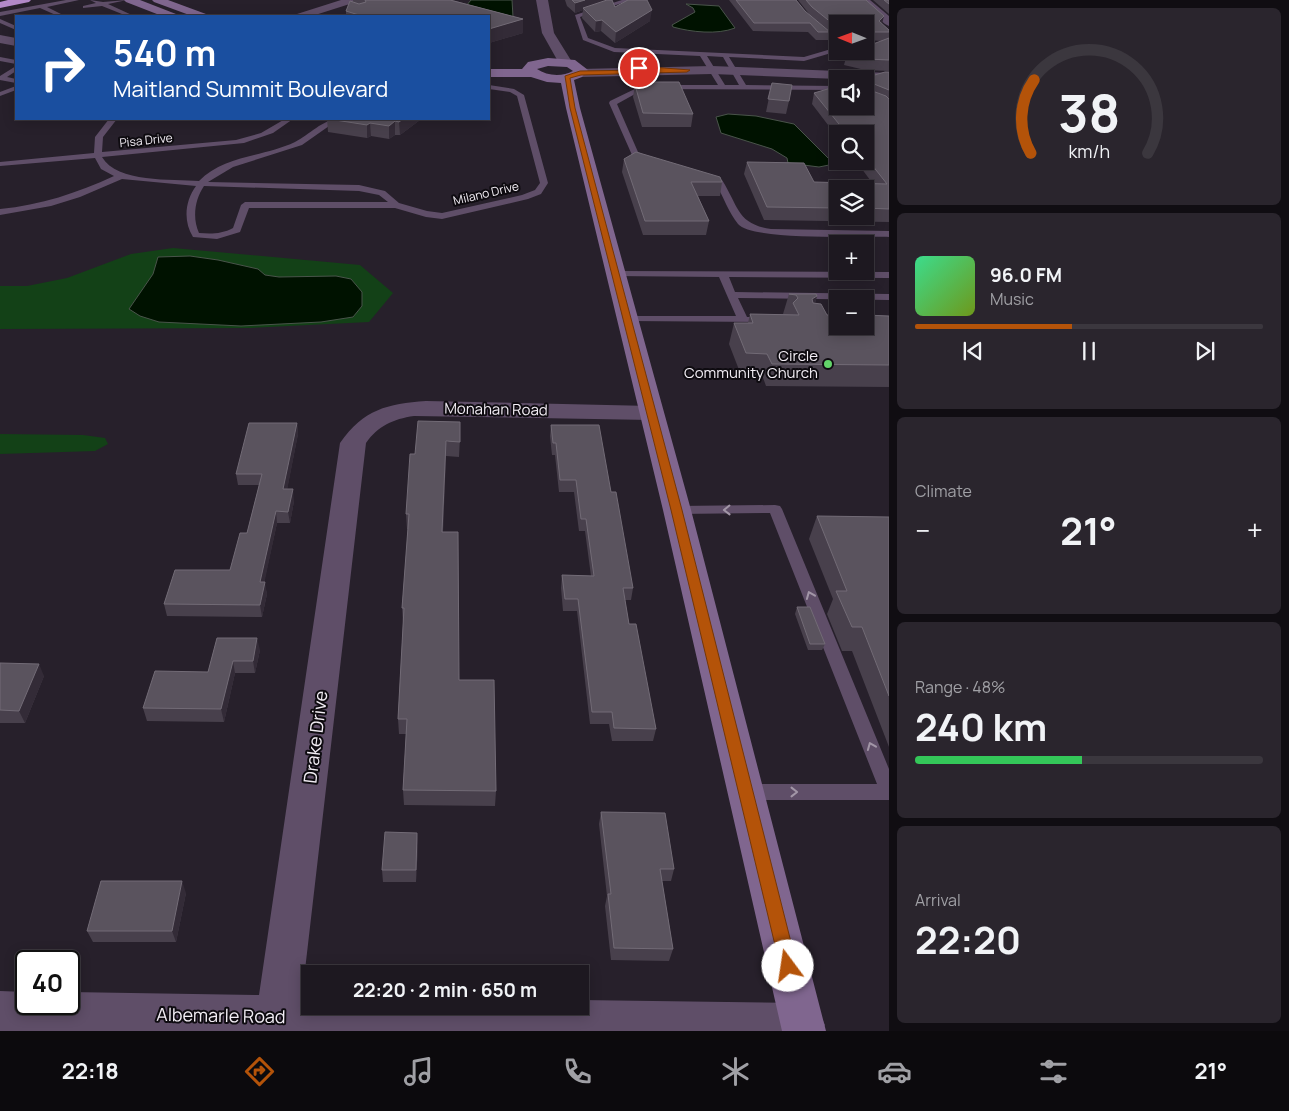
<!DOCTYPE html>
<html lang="en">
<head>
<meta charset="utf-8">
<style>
	:root { --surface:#1d1820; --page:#2a252d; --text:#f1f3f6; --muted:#a0a0a5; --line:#3b373e; --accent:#b45309 }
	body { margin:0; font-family:Manrope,sans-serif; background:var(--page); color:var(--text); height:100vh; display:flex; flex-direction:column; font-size:19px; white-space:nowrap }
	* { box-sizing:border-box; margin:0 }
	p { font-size:16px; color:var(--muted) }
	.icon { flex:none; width:28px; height:28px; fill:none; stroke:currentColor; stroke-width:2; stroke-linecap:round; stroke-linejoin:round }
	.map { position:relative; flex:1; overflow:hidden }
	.side { display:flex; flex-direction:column; gap:8px; padding:8px; background:#100d12; width:400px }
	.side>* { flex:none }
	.hud { position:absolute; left:15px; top:15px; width:475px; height:105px; border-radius:0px; box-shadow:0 2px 12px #0003,0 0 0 1px var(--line); background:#1a4fa0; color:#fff; overflow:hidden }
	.needle { width:32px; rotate:271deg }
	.buttons { position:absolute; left:829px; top:15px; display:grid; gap:10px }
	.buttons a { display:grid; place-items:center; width:45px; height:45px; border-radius:0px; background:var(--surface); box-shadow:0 2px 12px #0003,0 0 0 1px var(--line); font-size:25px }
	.speed { position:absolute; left:15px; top:950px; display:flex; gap:10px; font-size:25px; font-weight:700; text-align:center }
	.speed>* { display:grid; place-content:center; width:65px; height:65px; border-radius:50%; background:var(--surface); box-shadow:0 2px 12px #0003,0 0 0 1px var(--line); line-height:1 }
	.speed .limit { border:2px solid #111; border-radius:8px; background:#fff; color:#111 }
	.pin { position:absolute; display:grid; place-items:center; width:42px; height:42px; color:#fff; margin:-21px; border:2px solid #fff; border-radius:50%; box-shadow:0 1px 5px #0007 }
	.me { position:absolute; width:55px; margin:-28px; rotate:346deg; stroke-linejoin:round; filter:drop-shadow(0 0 4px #0008) }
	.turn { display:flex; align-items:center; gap:18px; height:105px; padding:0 15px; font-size:22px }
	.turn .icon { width:65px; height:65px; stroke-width:2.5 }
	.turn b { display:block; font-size:35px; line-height:42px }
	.big { font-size:38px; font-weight:700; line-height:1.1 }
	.side .card { flex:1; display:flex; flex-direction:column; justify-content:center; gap:8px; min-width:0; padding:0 18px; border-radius:8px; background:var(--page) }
	.side .dial { align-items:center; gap:0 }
	.dial svg { height:130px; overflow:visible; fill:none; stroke:var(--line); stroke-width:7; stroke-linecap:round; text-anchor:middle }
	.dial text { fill:var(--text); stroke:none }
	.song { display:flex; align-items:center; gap:15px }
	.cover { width:60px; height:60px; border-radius:8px; background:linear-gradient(135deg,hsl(150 70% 55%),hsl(80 70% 35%)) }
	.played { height:5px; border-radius:2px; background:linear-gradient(90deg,var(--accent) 45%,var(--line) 45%) }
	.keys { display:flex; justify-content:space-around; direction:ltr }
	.heat { display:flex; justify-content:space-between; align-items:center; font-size:28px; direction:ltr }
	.charge { height:8px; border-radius:4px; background:linear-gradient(90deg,#34c759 48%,var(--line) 0) }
	.trip { position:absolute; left:301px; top:965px; width:288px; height:50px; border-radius:0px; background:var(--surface); box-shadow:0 2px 12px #0003,0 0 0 1px var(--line); font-weight:700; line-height:50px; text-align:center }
	.tab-bar { display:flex; height:80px; justify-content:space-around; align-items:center; background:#0c0a0d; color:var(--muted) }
	.tab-bar .icon { width:35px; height:35px }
	.tab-bar .current { color:var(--accent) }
	.tab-bar b { font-size:22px; color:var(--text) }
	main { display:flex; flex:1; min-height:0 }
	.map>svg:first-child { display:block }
	.green { fill:#134117 }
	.water { fill:#001200; stroke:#49544a }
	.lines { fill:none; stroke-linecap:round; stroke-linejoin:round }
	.lane { fill:#5f4e68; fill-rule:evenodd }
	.street { fill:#5f4e68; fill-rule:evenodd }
	.secondary { fill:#80668f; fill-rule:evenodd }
	.highway { fill:#b288c8; fill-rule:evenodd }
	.wall { fill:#48404c; fill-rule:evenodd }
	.shaded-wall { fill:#332b37 }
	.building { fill:#5a535e; stroke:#726b76 }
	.oneway { stroke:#a296a7 }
	.route { fill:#b45309; stroke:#753606 }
	.poi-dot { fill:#62d469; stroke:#0e0b10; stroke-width:2 }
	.labels { text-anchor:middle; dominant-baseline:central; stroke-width:4; stroke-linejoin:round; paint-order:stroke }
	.far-street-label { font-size:12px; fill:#f3eef5; stroke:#0e0b10 }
	.poi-label { font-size:15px; fill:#f3eef5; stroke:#0e0b10; text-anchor:end }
	.street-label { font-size:15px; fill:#f3eef5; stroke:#0e0b10 }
	.near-street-label { font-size:18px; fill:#f3eef5; stroke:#0e0b10 }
</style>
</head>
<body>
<main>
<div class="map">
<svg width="889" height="1031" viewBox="0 0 889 1031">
	<rect width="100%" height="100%" fill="#27202b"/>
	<!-- green -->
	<path class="green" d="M173 248 360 265 393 293 369 322 250 328 0 329V286H27L67 278 131 254Z
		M0 434 83 435 105 438 108 444 95 451 0 454Z"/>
	<!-- water -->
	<path class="water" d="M471 0H512L513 17 489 16 466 6Z
		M686 4 719 6 735 28C717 35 691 32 673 27L672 25 695 12 693 8Z
		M728 114 756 116 794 124 834 164 819 167 788 163 787 158 772 149 721 133 716 117Z
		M190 256 218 260 258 269 265 275 279 277 336 276 351 279 362 292V306L353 317 321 322 241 326 159 322 140 316 129 309 153 274 158 257Z"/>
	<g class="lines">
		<!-- lane -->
		<path class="lane" d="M66 0H79L47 7 65 16H58L40 8 0 16V12Z
			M90 0 103 2 127 0 108 4 134 16H127L102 6 83 8V6L96 3Z
			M622 0H631L580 17 588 38 615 48 804 57 838 47V51L804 61 729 57 746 85 838 86V90L644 89 617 104 638 152 654 159 650 161 632 155 609 103 610 101 643 85H718L700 56 614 52 583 40 575 15ZM707 56 723 57 739 85H725Z
			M790 0H796L809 16 838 40V46L805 18Z
			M0 19 16 26V30L0 23Z
			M0 57 16 60V64L0 61Z
			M16 66V71L7 77 16 79V83L0 80V76Z
			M489 85 514 89 524 95 548 183 541 194 528 199 442 219 426 217 395 208H249L240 232 217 239 193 237C183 221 185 201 196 186L122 179 80 197 51 206 0 215V209C41 205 77 193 114 176L101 169 95 158 0 166V162L94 153 95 137 109 119H117L103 137 102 152 236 140 261 133 285 119H293L273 133 244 143 102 157C117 183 172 179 199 181 224 155 264 157 295 142 309 135 323 119 339 119L302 145 233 167 208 182 359 185 385 191 399 203 427 211 442 213 522 195 535 190 540 183 517 96 510 92 489 89ZM204 186 359 191 379 195 388 202H245L241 205 233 228C222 234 211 234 199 233 192 218 195 199 204 186Z
			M16 86V90L0 96V92Z
			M706 175 722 180C739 207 737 224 771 229L889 231V237C862 236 753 241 738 224 729 213 723 196 716 184L703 180V176Z
			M616 271 889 272V278L729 277 735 292 889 294V300L738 298 747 317H766L771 320 770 322 627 321 622 318 623 316H736L719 277 613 276V272Z
			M775 505 780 506 782 509 889 769V800H746L740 798 737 792 740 786 746 784H877L770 513 677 514 672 513 670 510 672 507 677 506Z"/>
		<!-- street -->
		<path class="street" d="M341 0H358L356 2 312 16H295L297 14Z
			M536 0H548L554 33 572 62 570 65H560L542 33Z
			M857 0H870L889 16V26L885 24Z
			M0 35 16 38V46L0 43Z
			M712 66 889 73V81L712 74 580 77 573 73 580 69Z
			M426 401 651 406 660 408 663 413 660 418 651 420 414 416C393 419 378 426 366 443L302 996H310V1006H580V1000L803 1003 818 1010 825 1025 822 1031H0V991L26 992V1004H69V992L259 995 340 443C364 409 387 404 426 401Z"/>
		<!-- secondary -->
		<path class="secondary" d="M124 0H140L176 14 178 16H162L126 2Z
			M152 0H168L206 14 208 16H192L154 2Z
			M548 58 575 60 588 70 582 77 574 80 580 108 691 510 826 1031H782L663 510 566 108 561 83 547 82 531 77H489V69H522L528 62ZM548 66 567 67 573 71C562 77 547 76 537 69Z"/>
		<!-- highway -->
		<path class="highway" d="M8 0H31L29 2 0 8V2Z"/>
	</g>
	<!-- wall -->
	<path class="wall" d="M353 0H454H452L523 19V33L489 43V16H346V11L350 1 353 2Z
		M565 0H612L615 7 650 21 615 43 601 31 595 32 582 18 583 10 575 13 567 6Z
		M729 0H796L805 11 828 30 810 15 798 0H866L882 24 889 30V71L865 70 844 65 847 54 882 41 865 40V24H838V38L830 32 828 40H816L808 32 753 31Z
		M873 0H889V14Z
		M889 72V222L764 220 744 174 747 162 814 182 873 184 856 161H865V134H838V138L812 104 814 93ZM838 189H865V216H838Z
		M772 83 789 101 786 114 766 112Z
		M635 85 693 114 691 127H642L633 97Z
		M327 119 420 120 400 135H395L389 139 371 136 367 138 328 132Z
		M624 159 722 182 720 196H698L709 221 706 235H643L622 172Z
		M789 294 817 296 815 303 827 315 889 316V387L766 386 762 375H741L729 344 734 323H748L750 314H783Z
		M297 423 298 434 287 489 294 501 290 523H277L264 582 267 594 262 617 167 616 164 604 230 570 247 533 259 485H238L236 474Z
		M551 425 611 492 633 588 631 600H625L629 624 656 729 653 741H612L609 724H590L577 611H563L561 588 562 575 591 576 585 531H579L574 492H559L555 455H552L550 436Z
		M460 437 459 457 446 456 443 532 459 680 496 791 495 806 404 805 403 790 406 734H399L398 719 403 623 402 608 408 529H407L406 514 415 454Z
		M817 516 889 517V747L852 651H842L827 614 833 599 809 539Z
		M797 607 825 644 822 650H808L795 614Z
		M217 638 260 650 255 673H235L224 722 147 721 143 708 208 672Z
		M0 663 44 676 25 723H0Z
		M601 812 674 869 671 881H662L673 949 669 961 611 960 605 906 607 896 599 824Z
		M417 833 418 845 416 882H383L382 870Z
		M186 893 176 942H93L87 931Z"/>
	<!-- shaded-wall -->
	<path class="shaded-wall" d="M585 0H608L583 8V10L575 13V3Z
		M652 10 650 21 615 43 616 32Z
		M884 16 882 24 879 21Z
		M523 19V33L489 43V29Z
		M602 20 601 31 595 32 596 21Z
		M403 119H420V120L400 135 399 122Z
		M395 121V135L389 139V126Z
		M370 123 371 136 367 138V125Z
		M817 296 811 317 812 299Z
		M297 423 298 434 285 501 283 489Z
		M446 441V456L442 547V532Z
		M293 489 294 501 290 523 288 512Z
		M276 511 277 523 262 594 260 582Z
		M265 582 267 594 262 617 260 605Z
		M257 638 260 650 255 673 253 661Z
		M233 661 235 673 224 722 221 709Z
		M39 664 44 676 25 723 19 711Z
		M417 833 418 845 416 882V870Z
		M182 881 186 893 176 942 172 931Z"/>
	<!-- building -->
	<path class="building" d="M365 0H450L523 19 489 29V16H362L346 11 350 1 359 4 366 2Z
		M572 0H585L575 3Z
		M607 0H612L615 7 628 0H647L652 10 616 32 602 20 596 21 583 8Z
		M736 0H796L805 11 830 32H818L810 23H754Z
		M806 0H866L884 16 879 21 889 30V32H865V24H838V28L812 7Z
		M884 0H889V4Z
		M889 38V60L867 59 847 54 855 51H865V47Z
		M885 72H889V90L869 82 866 84 867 89 886 96 889 99V209L865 208V189H838V208L767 207 747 162 804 163 814 182 887 184 865 156V134H847L814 93 838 86V106H865V79H861Z
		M640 82H679L693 114 643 113 635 85Z
		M772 83 792 85 789 101 768 99Z
		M329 119H403L399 122 395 121 389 126 370 123 367 125Z
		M636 152 720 177 722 182H691L709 221H645L624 159Z
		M789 294H816L817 296 812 299 813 303 821 304 827 315H838V326H865V315L889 316V365L772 364 767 354 746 353 734 323H753L750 314 799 315 793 303 798 298 796 295Z
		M418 421 460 422V442L446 441 442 532H458L459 680H494L496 791 403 790 407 719H398L404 608H402L409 514H406L410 454H415Z
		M249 423H297L283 489H293L288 512 276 511 260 582H265L260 605 164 604 175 570H230L240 533H247L262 474H236Z
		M551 425H599L611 492H616L633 588H623L629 624H636L656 729 614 728 612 712H592L578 599H565L562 575 594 576 586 519H581L576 480H560L556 443H553Z
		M817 516 889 517V696L862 627H852L836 591H847Z
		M797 607H810L825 644H810Z
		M217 638H257L253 661H233L221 709 143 708 155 671 208 672Z
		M0 663 39 664 19 711 0 710Z
		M601 812 665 813 674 869H660L673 949 614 948 608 894H611Z
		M385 832 417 833 416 870H382Z
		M101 881H182L172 931H87Z"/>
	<!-- one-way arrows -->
	<defs><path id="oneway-chevron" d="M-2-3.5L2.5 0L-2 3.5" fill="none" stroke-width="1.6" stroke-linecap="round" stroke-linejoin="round" transform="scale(1.25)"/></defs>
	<g class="oneway">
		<use href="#oneway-chevron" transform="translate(727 510) rotate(179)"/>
		<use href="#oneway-chevron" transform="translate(810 595) rotate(-112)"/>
		<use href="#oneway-chevron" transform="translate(871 746) rotate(-112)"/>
		<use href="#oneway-chevron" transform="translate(794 792)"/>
	</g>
	<!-- route -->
	<path class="route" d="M639 66 690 70 687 72 581 75 570 78 575 108 682 510 797 966 794 973 788 975 782 973 780 966 671 510 570 108 565 76 580 71 643 70 637 69Z"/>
	<!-- markers -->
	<circle class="poi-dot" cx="828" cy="364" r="5"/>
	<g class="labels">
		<!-- far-street labels -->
		<g class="far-street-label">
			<text transform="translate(146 140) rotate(-6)">Pisa Drive</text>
			<text transform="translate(486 193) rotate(-13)">Milano Drive</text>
		</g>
		<!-- poi labels -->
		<g class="poi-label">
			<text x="818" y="355">Circle<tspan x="818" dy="17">Community Church</tspan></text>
		</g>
		<!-- street labels -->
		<g class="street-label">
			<text transform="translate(496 409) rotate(1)">Monahan Road</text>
		</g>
		<!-- near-street labels -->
		<g class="near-street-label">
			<text transform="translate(315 737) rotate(-83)">Drake Drive</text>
			<text transform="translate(221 1015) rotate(1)">Albemarle Road</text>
		</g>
	</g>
</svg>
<div class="buttons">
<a><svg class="needle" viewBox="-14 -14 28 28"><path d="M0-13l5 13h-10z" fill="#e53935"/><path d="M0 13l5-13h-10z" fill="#a0a0a5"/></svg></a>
<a><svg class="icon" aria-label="sound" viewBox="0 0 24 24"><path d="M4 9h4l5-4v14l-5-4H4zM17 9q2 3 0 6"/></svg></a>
<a><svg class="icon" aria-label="search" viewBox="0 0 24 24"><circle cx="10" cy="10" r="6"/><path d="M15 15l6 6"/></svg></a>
<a><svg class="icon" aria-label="layers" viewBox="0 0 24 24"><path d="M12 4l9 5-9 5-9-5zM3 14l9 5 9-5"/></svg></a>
<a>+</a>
<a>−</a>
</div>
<div class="speed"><div class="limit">40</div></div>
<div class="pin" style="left:639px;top:68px;background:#d93025"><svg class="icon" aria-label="arrive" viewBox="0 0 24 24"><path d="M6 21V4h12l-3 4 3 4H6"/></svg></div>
<svg class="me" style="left:788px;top:966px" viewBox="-20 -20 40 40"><circle r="19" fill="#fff"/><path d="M0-13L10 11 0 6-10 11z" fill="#b45309"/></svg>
<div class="trip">22:20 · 2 min · 650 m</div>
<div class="hud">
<div class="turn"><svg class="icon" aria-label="right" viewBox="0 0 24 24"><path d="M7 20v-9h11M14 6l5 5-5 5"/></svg><div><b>540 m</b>Maitland Summit Boulevard</div></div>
</div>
</div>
<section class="side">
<div class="card dial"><svg viewBox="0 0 100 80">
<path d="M14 69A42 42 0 1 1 86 69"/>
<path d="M14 69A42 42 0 0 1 16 24" stroke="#b45309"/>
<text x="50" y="56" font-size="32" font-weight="700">38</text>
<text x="50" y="72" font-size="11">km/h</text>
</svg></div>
<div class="card">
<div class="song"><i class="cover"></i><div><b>96.0 FM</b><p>Music</p></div></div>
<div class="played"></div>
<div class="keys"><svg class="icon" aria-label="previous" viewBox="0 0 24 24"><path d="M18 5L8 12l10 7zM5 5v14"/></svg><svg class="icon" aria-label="pause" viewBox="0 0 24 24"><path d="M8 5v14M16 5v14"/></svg><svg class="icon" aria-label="next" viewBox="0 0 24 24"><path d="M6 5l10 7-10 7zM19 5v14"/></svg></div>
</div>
<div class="card"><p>Climate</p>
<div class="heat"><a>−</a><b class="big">21°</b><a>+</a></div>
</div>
<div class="card"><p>Range · 48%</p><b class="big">240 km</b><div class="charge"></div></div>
<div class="card"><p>Arrival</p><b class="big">22:20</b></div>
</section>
</main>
<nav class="tab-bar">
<b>22:18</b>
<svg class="icon current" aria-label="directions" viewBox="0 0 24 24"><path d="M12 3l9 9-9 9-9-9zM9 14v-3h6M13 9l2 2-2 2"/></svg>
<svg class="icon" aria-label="music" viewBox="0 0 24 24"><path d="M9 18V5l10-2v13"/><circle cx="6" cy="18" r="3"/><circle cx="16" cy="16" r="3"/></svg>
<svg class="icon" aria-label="phone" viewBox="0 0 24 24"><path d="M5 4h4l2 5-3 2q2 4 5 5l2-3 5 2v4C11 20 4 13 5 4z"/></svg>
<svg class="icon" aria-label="climate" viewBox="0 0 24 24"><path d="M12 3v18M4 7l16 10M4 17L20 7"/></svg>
<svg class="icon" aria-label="car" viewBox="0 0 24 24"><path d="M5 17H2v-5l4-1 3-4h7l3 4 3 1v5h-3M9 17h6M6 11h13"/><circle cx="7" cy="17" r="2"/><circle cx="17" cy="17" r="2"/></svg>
<svg class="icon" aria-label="filters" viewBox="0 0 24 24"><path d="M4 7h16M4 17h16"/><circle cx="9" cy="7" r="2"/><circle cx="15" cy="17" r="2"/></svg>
<b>21°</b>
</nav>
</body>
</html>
